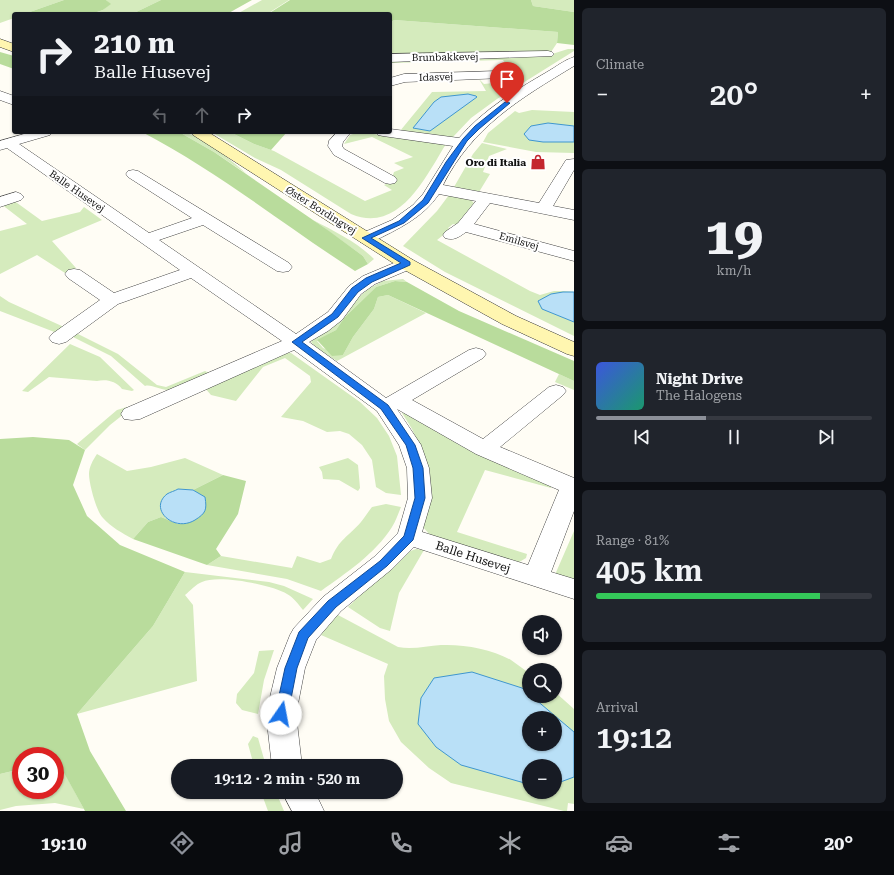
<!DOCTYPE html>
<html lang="en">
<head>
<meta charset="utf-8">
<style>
	:root { --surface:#171b24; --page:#20242c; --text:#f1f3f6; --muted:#9ea1a6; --line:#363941; --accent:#8c9099 }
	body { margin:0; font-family:"Roboto Serif",serif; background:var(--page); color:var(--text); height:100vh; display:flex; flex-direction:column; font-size:15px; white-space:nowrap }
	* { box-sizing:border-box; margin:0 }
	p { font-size:13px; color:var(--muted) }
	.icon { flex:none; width:22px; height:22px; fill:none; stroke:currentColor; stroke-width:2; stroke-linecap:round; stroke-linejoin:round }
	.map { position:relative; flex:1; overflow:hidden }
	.sheet { display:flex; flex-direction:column; gap:8px; padding:8px; background:#0d0f14; width:320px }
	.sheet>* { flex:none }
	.hud { position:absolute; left:12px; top:12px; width:380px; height:122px; border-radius:4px; box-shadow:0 1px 3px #0004; background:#171b24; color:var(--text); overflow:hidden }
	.buttons { position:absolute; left:522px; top:615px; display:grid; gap:8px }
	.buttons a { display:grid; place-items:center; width:40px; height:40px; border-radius:50%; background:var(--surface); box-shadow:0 1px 3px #0004; font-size:20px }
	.speed { position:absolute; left:12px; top:747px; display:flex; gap:8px; font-size:20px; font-weight:700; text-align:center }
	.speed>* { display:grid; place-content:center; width:52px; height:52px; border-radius:50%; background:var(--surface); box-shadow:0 1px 3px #0004; line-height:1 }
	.speed .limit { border:6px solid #d22; background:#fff; color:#111 }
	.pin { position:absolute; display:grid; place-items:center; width:34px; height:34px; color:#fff; margin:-41px -17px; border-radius:50% 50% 50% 0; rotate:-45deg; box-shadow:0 0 4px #0007 }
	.pin .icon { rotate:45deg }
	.me { position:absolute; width:44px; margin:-22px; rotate:12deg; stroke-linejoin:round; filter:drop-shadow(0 0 3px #0008) }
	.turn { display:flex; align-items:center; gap:14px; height:84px; padding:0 16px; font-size:18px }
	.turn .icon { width:52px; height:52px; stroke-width:2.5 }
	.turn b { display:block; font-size:28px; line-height:34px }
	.lanes { display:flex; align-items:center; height:38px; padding:0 16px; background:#0003; justify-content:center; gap:20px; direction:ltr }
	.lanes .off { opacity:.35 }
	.big { font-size:30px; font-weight:600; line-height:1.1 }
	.sheet .tile { flex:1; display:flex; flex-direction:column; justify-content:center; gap:6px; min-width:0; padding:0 14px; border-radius:6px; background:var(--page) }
	.sheet .dial { align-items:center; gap:0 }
	.dial b { font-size:52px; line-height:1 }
	.song { display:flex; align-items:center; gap:12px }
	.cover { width:48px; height:48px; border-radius:6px; background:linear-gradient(135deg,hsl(230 70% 55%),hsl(160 70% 35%)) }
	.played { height:4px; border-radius:2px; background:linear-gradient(90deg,var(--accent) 40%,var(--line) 40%) }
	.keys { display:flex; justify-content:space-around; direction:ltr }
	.heat { display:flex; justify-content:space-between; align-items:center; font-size:22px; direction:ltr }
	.charge { height:6px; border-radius:3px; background:linear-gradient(90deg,#34c759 81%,var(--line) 0) }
	.trip { position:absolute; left:171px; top:759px; width:232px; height:40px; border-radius:20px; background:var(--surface); box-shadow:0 1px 3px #0004; font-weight:600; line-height:40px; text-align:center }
	.tab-bar { display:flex; height:64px; justify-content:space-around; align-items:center; background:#090b0e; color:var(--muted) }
	.tab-bar .icon { width:28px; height:28px }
	.tab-bar .current { color:var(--accent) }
	.tab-bar b { font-size:18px; color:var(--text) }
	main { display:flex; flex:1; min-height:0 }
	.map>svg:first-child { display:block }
	.green { fill:#d5ebbd; fill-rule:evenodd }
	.forest { fill:#b9dc9c }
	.water { fill:#b9e0f7; stroke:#3f96cf; fill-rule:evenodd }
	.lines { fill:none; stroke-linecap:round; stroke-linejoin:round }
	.street-casing { stroke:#444; stroke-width:1 }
	.secondary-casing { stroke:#333; stroke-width:1 }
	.street { fill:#fff; fill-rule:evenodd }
	.secondary { fill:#fff6b0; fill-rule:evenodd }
	.route { fill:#1a73e8; stroke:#114b97 }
	.labels { text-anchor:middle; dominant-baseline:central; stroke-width:4; stroke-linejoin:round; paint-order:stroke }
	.far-street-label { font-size:10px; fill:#111; stroke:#fff }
	.far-poi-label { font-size:10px; font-weight:bold; fill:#111; stroke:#fff; text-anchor:end }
	.street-label { font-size:12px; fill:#111; stroke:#fff }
</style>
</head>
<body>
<main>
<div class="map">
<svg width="574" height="811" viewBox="0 0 574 811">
	<rect width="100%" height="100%" fill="#fffdf5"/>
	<!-- green -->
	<path class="green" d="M0 0H64L24 14H14V18L0 23Z
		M106 0H161L132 14H91L103 10 110 4Z
		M262 0H289L267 14H237Z
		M531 0H574V12L533 6Z
		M394 20 558 32 557 43 551 52 390 57V23Z
		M568 49H574V51L497 99 471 118 452 138 390 130 400 131 432 92 486 91 479 79 484 84 494 83 493 78 501 76 496 71 510 70 503 60 390 63V60L549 55Z
		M532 110 574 112V153L536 152 483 142 488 133 515 111 519 113Z
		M179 132C199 132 232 161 247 174L214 152Z
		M215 132H230L254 144 274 151 365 201 392 190 384 185 396 180 393 175 394 172 404 168 394 163 413 157 372 137 344 144 350 135 359 132 446 144C425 178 399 234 351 214L281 170 255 158 213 133Z
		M482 143 507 149 489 156 483 172 490 174 479 192 454 187 473 154Z
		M449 195 468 197 474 203 457 225 453 224 448 228 451 229 437 240 530 291 540 295 554 291H574L563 292 542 309 574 322V336L445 272 403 246 437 211Z
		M13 200 42 221 80 212 84 207 102 220 52 241 76 268 65 273 37 255 0 274V231L27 224 1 204Z
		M313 220C334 231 357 242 374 259L368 264 363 256Z
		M403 279 407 282 395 281 376 287 344 318 336 330 317 341 323 348 343 355 353 337 374 309 378 297 388 295 426 313 337 361 317 349 311 342 316 336 368 289 383 281Z
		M0 296 9 302 64 327 57 333 0 311Z
		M74 332 118 354 157 385 166 387 205 371 209 373 168 390C160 390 151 384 145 386L111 356 69 335Z
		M70 344 100 357 134 390 132 391 122 389C116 381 106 379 97 381L49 377 28 392 22 391Z
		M277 353H291L360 402 377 418 389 436 397 456 401 495 386 493 376 487 372 460 362 445 349 434 340 431 327 432 303 421 281 417 311 382 310 376 285 358 263 367 236 401 211 395 204 387Z
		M559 374 574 381V390L555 382Z
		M127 407 129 410 110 425 85 450 77 444 117 410Z
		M402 413 408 414 463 447 552 483 551 488 485 470 457 532 527 554 526 558 516 564 430 535 423 527 419 444 412 429Z
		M97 454 127 471 151 467 185 458 223 475 193 490 178 489 161 502V511L168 520 161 517 148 522 133 539C122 533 111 527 103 518 96 511 89 483 89 474 89 467 93 460 97 454Z
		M348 458 358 465 360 488 358 491 339 480 323 479 322 472 319 467Z
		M386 504 401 507C398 514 396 521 392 527 375 554 346 573 321 591L287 579 207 565 221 556 292 568 297 556 320 563 331 559C339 539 348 537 361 522 365 517 368 512 372 507Z
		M574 531V583L554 577Z
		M416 549 424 550 399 593 390 631 380 628 348 607 405 553Z
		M185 572 269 582 284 586 313 599 303 610C298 604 294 598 287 594 273 585 218 574 202 582 196 584 190 591 185 595L193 605 197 681 77 714 153 626Z
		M338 615 398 647C412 650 427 646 441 645 464 644 492 649 511 660 517 664 523 669 529 673V696H555V692L574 709V804L568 803 567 811H564L451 783 429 768 401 742 389 721 385 699 384 676 388 664 321 635 329 623ZM529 718H555V744H529ZM529 766H555V792H529Z
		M274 650 264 680 258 714 242 710 236 703 237 694 254 673 259 651Z
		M253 736 258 738 266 766H254L248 744Z
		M52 750 84 809 55 803 16 806 0 810V774L21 769V790H55V756H48Z
		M261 792H276L284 811H268Z"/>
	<!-- forest -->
	<path class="forest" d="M64 0H106L111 4 103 10 91 14H24Z
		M161 0H252L227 14H132Z
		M290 0H531L533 6 574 12V45L557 43 558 32 394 20 390 23V14H268Z
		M0 52 14 56V69L0 64Z
		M142 132H179L214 152 329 231 363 256 368 264 355 271C284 225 217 171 142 132Z
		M230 132H287L271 150 254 144Z
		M395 281 407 282 459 311 574 361V381L388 295 378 297 374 309 353 337 343 355 332 356 317 340 336 330 344 318 376 287Z
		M33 437 69 440 85 450 73 485 87 516 120 545 185 572 153 626 77 714 90 751 126 811H85L52 751 48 756H21V769L0 774V439Z
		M223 475 246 481 238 514 216 549 221 556 207 565 133 539 148 522 161 517 178 524 205 498 193 490Z"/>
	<!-- water -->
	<path class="water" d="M468 94 476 96 477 97 430 131 413 128 434 102 441 97Z
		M548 123 574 126V142H543L529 140 524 134 531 126Z
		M563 292H574V322L542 309 538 301 551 294Z
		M178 489 193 490 205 497C207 510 206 513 195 520 174 533 148 509 167 494 170 492 175 491 178 489Z
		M472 672 522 688 574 732V777L555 784V766H529L528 784 461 765 436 747 418 724 421 698 434 678ZM529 718H555V744H529Z"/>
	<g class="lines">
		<defs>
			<path id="street" d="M548 51 552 52 554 54 552 56 390 62V54Z
				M574 57V66C521 98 472 127 443 185L539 203 566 160 574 159V170L553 206 574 210V220L490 203 474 224 574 251V261L466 232C459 237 454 241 445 238L443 235 445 232 458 223 476 201 439 194C423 218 398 229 372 242L366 243 360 242 358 238 360 234 392 220 413 205 423 194 453 146 383 136 378 135 376 132H390V129L459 138C483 110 516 90 547 72 556 67 564 60 574 57Z
				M499 71 503 72 505 75 503 78 405 82 390 86V78L404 74Z
				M0 91 14 96V105L0 100Z
				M31 132H52L50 135 19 144 149 233 192 218 128 177 126 174 128 171 133 170 138 171 289 263 292 267 289 271 283 272 277 271 203 225 159 240 296 334 328 312 349 286 363 276 401 260 407 259 413 260 416 264 413 268 375 284 361 294 342 320 328 331 309 342 386 398 469 350 476 348 483 350 486 354 483 358 412 400 483 439 549 387 556 385 563 387 566 391 563 395 500 447 574 478V511L551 572 574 579V599L414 547 392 569 341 611 316 640 305 668 296 714 302 766H272L266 714 277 668 290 635 294 628 323 597 374 557 398 533 408 498 407 468 399 445 377 411 294 350 140 419 132 420 124 419 121 414 124 409 282 341 191 278 118 304 66 342 59 344 52 342 49 338 52 334 100 300 68 278 65 274 68 270 74 269 80 270 114 293 180 270 7 148 0 150V141ZM397 409 476 454 559 490 528 565 422 532 432 498 429 468 421 445Z
				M337 132H351L343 142 342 146 344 149 395 177 397 180 395 183 390 184 385 183 334 155 328 146 329 141Z
				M16 192 21 194 24 197 21 200 0 207V197Z
				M282 792H315L324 811H292Z"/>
			<path id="secondary" d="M0 39 14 44V52L0 47Z
				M191 132H208L413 260 516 316 574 342V356L567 354 502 324 401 268 193 135Z"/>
		</defs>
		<!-- street casing -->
		<use href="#street" class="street-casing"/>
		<!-- secondary casing -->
		<use href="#secondary" class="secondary-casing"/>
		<!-- street -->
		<use href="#street" class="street"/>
		<!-- secondary -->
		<use href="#secondary" class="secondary"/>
	</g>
	<!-- route -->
	<path class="route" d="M505 102 510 103 479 129 467 141 428 203 404 223 371 238 410 262V265L372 282 358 292 338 317 302 342 388 405 415 445 423 468 425 498 413 540 387 566 336 607 308 638 297 668 288 714 286 718 281 719 277 718 275 714 285 668 299 632 328 601 380 561 404 536 415 498 413 468 406 445 381 409 292 342 332 314 352 288 366 278 401 263 362 238 399 221 423 200 446 162 463 139 475 126Z"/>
	<!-- icons -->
	<defs>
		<symbol id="shop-bare" viewBox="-9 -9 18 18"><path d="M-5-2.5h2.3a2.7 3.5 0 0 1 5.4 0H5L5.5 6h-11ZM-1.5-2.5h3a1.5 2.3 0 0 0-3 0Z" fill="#c4262e" stroke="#fff" stroke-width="2.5" paint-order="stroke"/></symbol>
	</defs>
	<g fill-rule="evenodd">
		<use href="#shop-bare" x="527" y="151" width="22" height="22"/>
	</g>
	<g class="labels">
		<!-- far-street labels -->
		<g class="far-street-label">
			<text transform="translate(445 57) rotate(-1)">Brunbakkevej</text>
			<text transform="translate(436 77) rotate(-2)">Idasvej</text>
			<text transform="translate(77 191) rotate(35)">Balle Husevej</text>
			<text transform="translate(321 210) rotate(32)">Øster Bordingvej</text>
			<text transform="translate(519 241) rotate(16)">Emilsvej</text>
		</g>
		<!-- far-poi labels -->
		<g class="far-poi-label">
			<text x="526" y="162">Oro di Italia</text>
		</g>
		<!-- street labels -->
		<g class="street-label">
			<text transform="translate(473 557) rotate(18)">Balle Husevej</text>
		</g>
	</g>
</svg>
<div class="buttons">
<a><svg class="icon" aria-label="sound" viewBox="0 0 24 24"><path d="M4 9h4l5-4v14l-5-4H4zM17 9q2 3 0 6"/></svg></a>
<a><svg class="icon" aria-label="search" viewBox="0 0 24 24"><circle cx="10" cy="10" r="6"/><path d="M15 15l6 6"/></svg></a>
<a>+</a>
<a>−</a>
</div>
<div class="speed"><div class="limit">30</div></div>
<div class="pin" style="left:507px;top:103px;background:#d93025"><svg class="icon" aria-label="arrive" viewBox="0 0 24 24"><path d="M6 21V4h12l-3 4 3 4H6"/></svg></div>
<svg class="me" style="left:281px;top:714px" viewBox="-20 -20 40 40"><circle r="19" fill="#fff"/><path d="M0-13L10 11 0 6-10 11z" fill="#1a73e8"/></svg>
<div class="trip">19:12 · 2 min · 520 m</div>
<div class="hud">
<div class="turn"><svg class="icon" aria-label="right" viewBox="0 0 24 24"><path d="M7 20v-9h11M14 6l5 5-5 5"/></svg><div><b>210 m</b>Balle Husevej</div></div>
<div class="lanes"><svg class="icon off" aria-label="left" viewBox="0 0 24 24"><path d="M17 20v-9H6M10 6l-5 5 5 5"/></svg><svg class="icon off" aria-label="ahead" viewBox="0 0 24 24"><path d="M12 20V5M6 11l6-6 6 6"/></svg><svg class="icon" aria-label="right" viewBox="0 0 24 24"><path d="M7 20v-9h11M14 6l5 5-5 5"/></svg></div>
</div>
</div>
<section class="sheet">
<div class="tile"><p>Climate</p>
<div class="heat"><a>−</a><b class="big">20°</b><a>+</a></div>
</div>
<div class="tile dial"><b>19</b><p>km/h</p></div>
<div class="tile">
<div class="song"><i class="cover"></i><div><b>Night Drive</b><p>The Halogens</p></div></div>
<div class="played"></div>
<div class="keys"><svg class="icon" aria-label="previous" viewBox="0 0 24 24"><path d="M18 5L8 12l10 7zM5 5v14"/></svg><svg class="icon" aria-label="pause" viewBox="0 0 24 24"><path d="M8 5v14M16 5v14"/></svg><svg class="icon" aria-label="next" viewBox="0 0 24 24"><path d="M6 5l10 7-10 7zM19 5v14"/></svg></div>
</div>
<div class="tile"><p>Range · 81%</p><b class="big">405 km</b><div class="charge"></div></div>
<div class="tile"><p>Arrival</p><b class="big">19:12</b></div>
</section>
</main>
<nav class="tab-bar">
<b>19:10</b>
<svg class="icon current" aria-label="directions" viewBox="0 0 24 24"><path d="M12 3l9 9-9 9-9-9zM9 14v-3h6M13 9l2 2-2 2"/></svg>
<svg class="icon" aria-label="music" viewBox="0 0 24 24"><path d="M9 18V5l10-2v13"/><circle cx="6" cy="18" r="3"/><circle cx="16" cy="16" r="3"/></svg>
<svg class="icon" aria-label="phone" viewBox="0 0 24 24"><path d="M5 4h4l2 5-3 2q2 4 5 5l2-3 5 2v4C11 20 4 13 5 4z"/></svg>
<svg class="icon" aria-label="climate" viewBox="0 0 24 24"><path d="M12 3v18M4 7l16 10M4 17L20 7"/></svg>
<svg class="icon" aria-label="car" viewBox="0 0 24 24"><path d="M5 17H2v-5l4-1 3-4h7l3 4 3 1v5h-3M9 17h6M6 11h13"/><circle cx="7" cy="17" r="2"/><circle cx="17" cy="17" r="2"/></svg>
<svg class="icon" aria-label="filters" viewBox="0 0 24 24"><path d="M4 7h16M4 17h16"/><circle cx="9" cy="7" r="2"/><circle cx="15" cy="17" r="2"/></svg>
<b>20°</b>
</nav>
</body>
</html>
